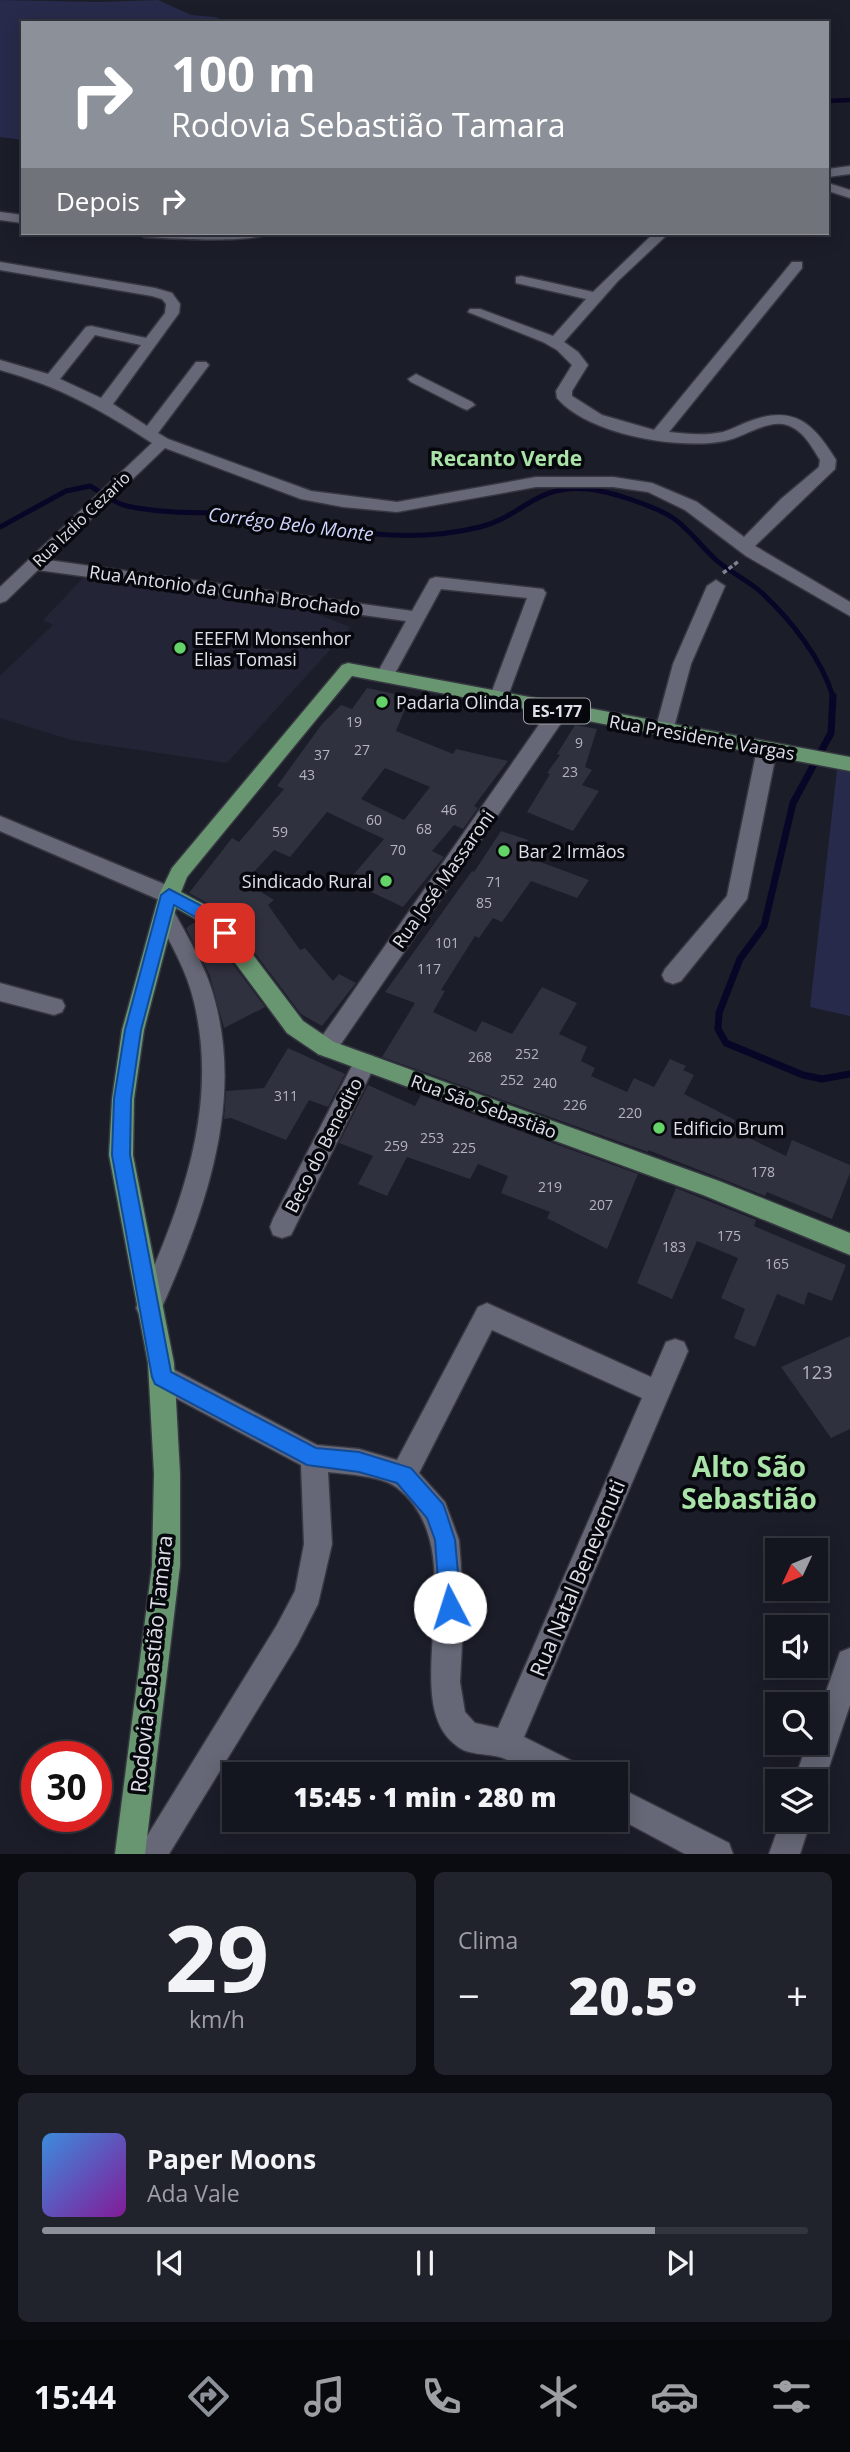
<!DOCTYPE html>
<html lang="pt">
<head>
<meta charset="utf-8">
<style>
	:root { --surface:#14161f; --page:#21232c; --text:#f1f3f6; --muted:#9d9fa4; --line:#33353d; --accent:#8c9099 }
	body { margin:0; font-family:"Open Sans",sans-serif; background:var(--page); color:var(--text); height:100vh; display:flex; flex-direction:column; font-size:26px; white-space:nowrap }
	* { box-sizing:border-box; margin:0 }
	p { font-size:23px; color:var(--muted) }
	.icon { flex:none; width:38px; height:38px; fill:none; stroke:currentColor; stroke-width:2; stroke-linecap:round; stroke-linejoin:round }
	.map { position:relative; height:1854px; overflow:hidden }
	.panel { display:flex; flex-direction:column; gap:18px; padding:18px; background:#0b0c11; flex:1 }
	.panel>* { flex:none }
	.hud { position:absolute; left:21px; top:21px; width:808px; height:214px; border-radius:0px; box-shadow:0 4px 18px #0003,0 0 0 2px var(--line); background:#8c9099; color:#fff; overflow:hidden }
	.needle { width:46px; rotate:226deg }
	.buttons { position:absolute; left:765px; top:1538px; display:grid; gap:14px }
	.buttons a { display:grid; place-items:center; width:63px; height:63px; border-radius:0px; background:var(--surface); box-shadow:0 4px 18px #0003,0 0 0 2px var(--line); font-size:35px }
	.speed { position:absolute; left:21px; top:1741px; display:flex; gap:14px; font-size:35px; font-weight:700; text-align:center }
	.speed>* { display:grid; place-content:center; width:91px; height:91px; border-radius:50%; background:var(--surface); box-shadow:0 4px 18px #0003,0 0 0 2px var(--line); line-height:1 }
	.speed .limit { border:10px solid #d22; background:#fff; color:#111 }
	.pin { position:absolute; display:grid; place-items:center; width:60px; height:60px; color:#fff; margin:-30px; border-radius:14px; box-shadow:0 4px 10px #0006 }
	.me { position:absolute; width:77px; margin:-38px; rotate:355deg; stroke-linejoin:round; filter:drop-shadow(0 0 5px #0008) }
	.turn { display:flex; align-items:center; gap:24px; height:147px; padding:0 35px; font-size:32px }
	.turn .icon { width:91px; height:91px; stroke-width:2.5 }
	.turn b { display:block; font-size:49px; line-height:60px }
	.then { display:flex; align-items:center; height:66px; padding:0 35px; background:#0003; gap:14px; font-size:26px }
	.big { font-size:52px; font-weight:800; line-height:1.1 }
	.panel .tile { flex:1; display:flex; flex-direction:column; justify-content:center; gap:10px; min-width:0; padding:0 24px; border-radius:10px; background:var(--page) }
	.panel .dial { align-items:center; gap:0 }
	.dial b { font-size:91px; line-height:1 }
	.song { display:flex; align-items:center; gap:21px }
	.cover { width:84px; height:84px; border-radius:10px; background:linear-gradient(135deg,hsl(210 70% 55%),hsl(290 70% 35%)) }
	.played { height:7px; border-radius:4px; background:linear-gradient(90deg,var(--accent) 80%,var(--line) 80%) }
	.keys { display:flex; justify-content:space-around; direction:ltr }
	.heat { display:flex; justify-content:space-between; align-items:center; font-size:38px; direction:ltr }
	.panel .tiles { flex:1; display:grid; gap:18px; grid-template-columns:1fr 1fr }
	.tile:last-child { grid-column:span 2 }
	.trip { position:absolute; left:222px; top:1762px; width:406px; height:70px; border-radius:0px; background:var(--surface); box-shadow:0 4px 18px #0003,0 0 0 2px var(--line); font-weight:800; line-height:70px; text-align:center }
	.dock { display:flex; height:112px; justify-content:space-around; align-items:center; background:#08090c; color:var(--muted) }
	.dock .icon { width:49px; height:49px }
	.dock .current { color:var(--accent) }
	.dock b { font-size:32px; color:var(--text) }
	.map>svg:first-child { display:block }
	.built { fill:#232537 }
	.green { fill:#282a4b }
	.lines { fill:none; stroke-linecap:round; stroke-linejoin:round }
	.stream-far2 { stroke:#080626; stroke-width:4.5 }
	.stream-far1 { stroke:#080626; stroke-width:5 }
	.stream { stroke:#080626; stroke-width:7 }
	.building { fill:#30313f; fill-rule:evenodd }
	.minor-casing { stroke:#363741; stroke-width:3 }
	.major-casing { stroke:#363741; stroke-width:3 }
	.path { stroke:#80828c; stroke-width:3.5; stroke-dasharray:4.5 2.5; stroke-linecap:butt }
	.minor { fill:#666877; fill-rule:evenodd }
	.major { fill:#689670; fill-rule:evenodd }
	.route { fill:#1a73e8; stroke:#114b97; stroke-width:2 }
	.poi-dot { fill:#64d468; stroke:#07080d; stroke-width:2.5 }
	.labels { text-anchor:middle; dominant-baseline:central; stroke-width:7; stroke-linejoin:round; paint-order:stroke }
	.number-label { font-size:14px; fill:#b3b4be }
	.far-street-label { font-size:16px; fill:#dfe0e9; stroke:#07080d }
	.shield { fill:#07080d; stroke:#9e9fa7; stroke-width:2 }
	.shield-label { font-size:16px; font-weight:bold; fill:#dfe0e9 }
	.street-label { font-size:18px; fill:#dfe0e9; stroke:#07080d }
	.poi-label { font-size:18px; fill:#dfe0e9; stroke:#07080d; text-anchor:start }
	.near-number-label { font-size:18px; fill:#b3b4be }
	.water-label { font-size:19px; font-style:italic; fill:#cfd4fd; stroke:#07080d }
	.far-district-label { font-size:21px; font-weight:bold; fill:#a9e3a8; stroke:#07080d }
	.near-street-label { font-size:21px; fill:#dfe0e9; stroke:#07080d }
	.near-district-label { font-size:28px; font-weight:bold; fill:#a9e3a8; stroke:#07080d }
</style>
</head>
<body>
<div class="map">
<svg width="850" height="1854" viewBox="0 0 850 1854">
	<rect width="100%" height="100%" fill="#1b1d29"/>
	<!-- built -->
	<path class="built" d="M88 573 271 597 351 627 227 763 71 740 0 718V676L53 625 43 620Z"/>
	<!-- green -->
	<path class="green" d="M0 0 100 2 158 0 191 15 215 17 232 23H23V140L0 137Z
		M838 761 850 764V1016L810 1007Z"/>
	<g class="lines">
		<!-- stream-far2 -->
		<path class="stream-far2" d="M828 101 850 100"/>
		<!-- stream-far1 -->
		<path class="stream-far1" d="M0 527 66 491 90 486C101 492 115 504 127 506 168 515 213 511 254 516 335 527 398 547 480 527 522 517 535 484 588 489 609 491 655 506 673 518 688 528 701 546 715 559 729 572 748 580 762 593 791 620 822 659 833 697"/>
		<!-- stream -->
		<path class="stream" d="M833 696 831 733 793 803 764 926 740 959 719 1013 718 1029 726 1043 803 1075 822 1079 850 1074"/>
	</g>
	<!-- building -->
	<path class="building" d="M367 688 410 697 396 731 453 754 456 749 508 761 474 806 478 808 463 829 454 825 432 851 444 857 403 907 348 881 384 839 327 812 290 857 274 850 245 882 274 900 268 905 300 950 305 948 333 981 339 974 356 983 322 1026 301 1014 224 912 189 893 232 838 239 842 284 789 277 786 322 724 341 705 352 709ZM385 768 430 787 404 820 361 799Z
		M575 725 597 729 585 767 592 770 582 785 599 791 573 831 527 812 550 774 547 773 560 755 557 754Z
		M501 831 528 840 519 854 589 880 577 898 531 881 502 922 493 918 479 938 475 936 441 990 445 991 433 1012 476 1032 482 1021 512 1034 542 987 577 1003 559 1034 587 1047 581 1061 595 1068 591 1076 627 1092 634 1078 654 1087 670 1059 686 1066 683 1070 694 1075 684 1094 735 1120 731 1129 786 1156 792 1140 850 1165V1173L832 1219 767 1192 765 1196 648 1150V1152L382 1057 415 1003 385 992 472 871 474 872Z
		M195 922 206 928 265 1007 224 1028 210 976 186 928Z
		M288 1048 345 1074 328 1107 309 1100 286 1140 231 1118 224 1119 226 1091 264 1088Z
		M368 1085 415 1106 421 1095 638 1174 607 1249 547 1218 550 1212 501 1193 508 1176 478 1164 470 1179 407 1157 387 1196 358 1184 373 1156 339 1143Z
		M676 1188 756 1220 754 1226 846 1265 832 1301 808 1292 804 1305 777 1294 755 1347 734 1338 745 1309 721 1298 738 1258 697 1241 672 1299 637 1283Z
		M850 1336V1429L831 1438 781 1367Z"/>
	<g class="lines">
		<defs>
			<path id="minor" d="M850 166V174L828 177V169Z
				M828 183 850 190V198L828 191Z
				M0 212 23 215V223L0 220Z
				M137 233H268C254 244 166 238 144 237Z
				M654 233H669L618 281 564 342 578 352 588 365 572 391V396L602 415 654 430 792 262H802V268L669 432C687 434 705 436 723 432 733 429 743 423 753 420 796 405 815 426 836 460L835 469 755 546 850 602V616L746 556 685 510 648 492 613 487H536L397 512 343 507 301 499 165 448 48 560 412 611 430 579 436 577 543 589 546 593 505 704H491L489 699 527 598 441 589 393 677 390 681H378L375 677 406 621 38 570 6 601 0 603V587L152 443C100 409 60 387 0 370V360L48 374 86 327 91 326 146 338 165 313 166 304 162 299 152 296 0 270V262L155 288 172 293 180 304 179 313 113 404 147 426 196 362H206L209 365 158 433 168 439 311 491 397 502 536 477H613L652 483 697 502 744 537 781 499 819 467 820 460C812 447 803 430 787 425 767 419 745 437 725 441 680 450 588 435 557 398L556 391 572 365 557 350 543 342 468 312 470 309H480L553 336 586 299 516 283V277L521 276 593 292ZM95 335 141 345 101 398 60 379Z
				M416 374 472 402 475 405 467 410 462 408 411 382 408 379Z
				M716 580 725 586 691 664 673 731 671 736H657L655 731 673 664 707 586Z
				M559 705 566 706 568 711 566 716 334 1054 326 1057 318 1054 315 1048 318 1042 552 706Z
				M767 742 774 744 777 749 747 899 681 981 673 984 665 981 662 975 665 969 727 896 757 749 760 744Z
				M0 816 176 889 179 895 176 901 169 903 162 901 0 831Z
				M165 906 172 908C188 938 207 968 215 1001 244 1109 202 1218 158 1316L149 1320 140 1316 136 1308C179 1211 220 1110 194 1002 187 971 170 942 155 914L158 908Z
				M0 983 62 1000 65 1006 62 1012 54 1015 0 1001Z
				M365 1054 373 1056 376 1063 291 1235 282 1238 273 1235 270 1227 273 1219 357 1056Z
				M487 1303 651 1377 666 1342 675 1339 684 1342 688 1351 524 1737 576 1763 580 1774C566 1774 545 1778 532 1773 522 1769 513 1762 503 1758 489 1753 469 1756 457 1746 393 1701 479 1550 396 1487 381 1476 346 1474 328 1472L332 1544 318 1604 297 1645 169 1854H136L277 1625 295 1591 304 1544 301 1465 153 1386 149 1377 153 1368 162 1365 171 1368 317 1445 359 1449 397 1460 478 1307ZM492 1330 642 1398 498 1728 475 1723 465 1712 460 1682 464 1607 459 1540 445 1502 419 1473Z
				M850 1648V1705L824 1782 820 1793 816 1794V1782H794L807 1743H816V1720L840 1652Z
				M616 1786 729 1843 733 1854H685L616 1817Z
				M781 1820H811L800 1854H769Z"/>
			<path id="major" d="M348 663 850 757V771L352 676 187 877 181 892 222 914 303 1021 334 1042 719 1181 850 1233V1255L703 1195 318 1054 287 1033 208 926 176 908 144 1030 134 1099 133 1155 174 1363 180 1474V1566L145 1854H115L152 1566 154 1474 148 1363 109 1155 112 1099 122 1030 159 895 172 868 342 665Z"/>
		</defs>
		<!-- minor casing -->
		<use href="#minor" class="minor-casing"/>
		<!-- major casing -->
		<use href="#major" class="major-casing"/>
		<!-- path -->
		<path class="path" d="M723 573 739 561"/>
		<!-- minor -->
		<use href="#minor" class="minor"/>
		<!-- major -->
		<use href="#major" class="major"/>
	</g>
	<!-- route -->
	<path class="route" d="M169 889 221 916 233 933 225 939 220 938 209 925 174 905 141 1030 131 1099 130 1155 171 1372 316 1448 359 1452 411 1468 443 1504 446 1512 455 1540 461 1607 458 1614 450 1617 443 1614 440 1607 435 1540 427 1518 397 1483 359 1472 307 1465 155 1384 152 1377 112 1155 114 1099 125 1030 161 895Z"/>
	<!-- markers -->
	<g class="poi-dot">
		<circle cx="180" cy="648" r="7"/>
		<circle cx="382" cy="702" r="7"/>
		<circle cx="504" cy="851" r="7"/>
		<circle cx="386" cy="881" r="7"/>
		<circle cx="659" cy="1128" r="7"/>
	</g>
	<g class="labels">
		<!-- number labels -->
		<g class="number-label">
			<text x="354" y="721">19</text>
			<text x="579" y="742">9</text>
			<text x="362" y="749">27</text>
			<text x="322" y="754">37</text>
			<text x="570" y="771">23</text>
			<text x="307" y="774">43</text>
			<text x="449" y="809">46</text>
			<text x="374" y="819">60</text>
			<text x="424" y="828">68</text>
			<text x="280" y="831">59</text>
			<text x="398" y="849">70</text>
			<text x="494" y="881">71</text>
			<text x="484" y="902">85</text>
			<text x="447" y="942">101</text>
			<text x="429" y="968">117</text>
			<text x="527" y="1053">252</text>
			<text x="480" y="1056">268</text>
			<text x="512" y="1079">252</text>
			<text x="545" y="1082">240</text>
			<text x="286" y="1095">311</text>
			<text x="575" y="1104">226</text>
			<text x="630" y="1112">220</text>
			<text x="432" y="1137">253</text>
			<text x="396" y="1145">259</text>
			<text x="464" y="1147">225</text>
			<text x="763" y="1171">178</text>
			<text x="550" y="1186">219</text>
			<text x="601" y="1204">207</text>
			<text x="729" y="1235">175</text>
			<text x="674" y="1246">183</text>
			<text x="777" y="1263">165</text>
		</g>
		<!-- far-street labels -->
		<g class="far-street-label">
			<text transform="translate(81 519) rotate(-44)">Rua Izdio Cezario</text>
		</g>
		<!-- shield labels -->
		<rect class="shield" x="524" y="698.5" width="66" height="25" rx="5"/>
		<g class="shield-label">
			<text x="557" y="711">ES-177</text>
		</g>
		<!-- street labels -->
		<g class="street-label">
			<text transform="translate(225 590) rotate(8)">Rua Antonio da Cunha Brochado</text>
			<text transform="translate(702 737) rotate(10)">Rua Presidente Vargas</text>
			<text transform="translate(443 879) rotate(-55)">Rua José Massaroni</text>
			<text transform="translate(484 1106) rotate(20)">Rua São Sebastião</text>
			<text transform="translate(323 1145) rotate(-63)">Beco do Benedito</text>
		</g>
		<!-- poi labels -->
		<g class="poi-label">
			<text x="194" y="638">EEEFM Monsenhor<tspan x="194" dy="21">Elias Tomasi</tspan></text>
			<text x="396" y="702">Padaria Olinda</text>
			<text x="518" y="851">Bar 2 Irmãos</text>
			<text x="372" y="881" text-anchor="end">Sindicado Rural</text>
			<text x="673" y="1128">Edificio Brum</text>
		</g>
		<!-- near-number labels -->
		<g class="near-number-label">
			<text x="817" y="1372">123</text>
		</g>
		<!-- water labels -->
		<g class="water-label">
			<text transform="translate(291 524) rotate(7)">Corrégo Belo Monte</text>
		</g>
		<!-- far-district labels -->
		<g class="far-district-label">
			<text x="506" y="458">Recanto Verde</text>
		</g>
		<!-- near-street labels -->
		<g class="near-street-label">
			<text transform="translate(577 1578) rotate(-67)">Rua Natal Benevenuti</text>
			<text transform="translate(151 1664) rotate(-84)">Rodovia Sebastião Tamara</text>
		</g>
		<!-- near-district labels -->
		<g class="near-district-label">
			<text x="749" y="1466">Alto São<tspan x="749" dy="32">Sebastião</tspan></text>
		</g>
	</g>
</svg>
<div class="buttons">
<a><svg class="needle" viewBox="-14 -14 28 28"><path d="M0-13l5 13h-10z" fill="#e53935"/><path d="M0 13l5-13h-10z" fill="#9d9fa4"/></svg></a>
<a><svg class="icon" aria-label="sound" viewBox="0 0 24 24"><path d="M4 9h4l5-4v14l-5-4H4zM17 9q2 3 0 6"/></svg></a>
<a><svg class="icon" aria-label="search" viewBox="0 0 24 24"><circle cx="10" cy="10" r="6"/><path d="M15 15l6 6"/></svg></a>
<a><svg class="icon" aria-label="layers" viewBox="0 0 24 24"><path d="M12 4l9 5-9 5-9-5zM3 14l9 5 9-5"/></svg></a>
</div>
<div class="speed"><div class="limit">30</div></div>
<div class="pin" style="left:225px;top:933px;background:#d93025"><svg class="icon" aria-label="arrive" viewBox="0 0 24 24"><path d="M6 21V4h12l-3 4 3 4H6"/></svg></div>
<svg class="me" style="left:450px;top:1607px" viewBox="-20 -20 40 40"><circle r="19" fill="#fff"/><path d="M0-13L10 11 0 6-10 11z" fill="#1a73e8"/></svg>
<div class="trip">15:45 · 1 min · 280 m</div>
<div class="hud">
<div class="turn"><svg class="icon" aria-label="right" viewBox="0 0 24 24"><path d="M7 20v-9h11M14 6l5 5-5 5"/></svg><div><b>100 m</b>Rodovia Sebastião Tamara</div></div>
<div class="then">Depois<svg class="icon" aria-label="right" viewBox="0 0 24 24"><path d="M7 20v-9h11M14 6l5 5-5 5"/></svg></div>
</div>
</div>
<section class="panel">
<div class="tiles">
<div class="tile dial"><b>29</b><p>km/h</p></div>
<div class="tile"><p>Clima</p>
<div class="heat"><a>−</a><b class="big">20.5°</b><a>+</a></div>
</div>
<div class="tile">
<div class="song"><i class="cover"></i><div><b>Paper Moons</b><p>Ada Vale</p></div></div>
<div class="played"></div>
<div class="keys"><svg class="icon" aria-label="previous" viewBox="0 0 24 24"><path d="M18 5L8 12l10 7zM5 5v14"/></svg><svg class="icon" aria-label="pause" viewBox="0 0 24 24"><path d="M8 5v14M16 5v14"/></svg><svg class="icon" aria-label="next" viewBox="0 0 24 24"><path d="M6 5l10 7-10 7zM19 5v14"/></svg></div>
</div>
</div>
</section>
<nav class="dock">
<b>15:44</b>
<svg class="icon current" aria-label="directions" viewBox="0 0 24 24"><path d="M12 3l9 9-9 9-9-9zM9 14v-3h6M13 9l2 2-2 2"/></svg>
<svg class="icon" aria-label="music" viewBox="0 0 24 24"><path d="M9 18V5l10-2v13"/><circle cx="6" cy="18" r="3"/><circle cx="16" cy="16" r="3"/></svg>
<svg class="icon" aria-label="phone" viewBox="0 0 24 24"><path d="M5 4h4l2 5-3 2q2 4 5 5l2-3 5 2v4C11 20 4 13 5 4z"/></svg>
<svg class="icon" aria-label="climate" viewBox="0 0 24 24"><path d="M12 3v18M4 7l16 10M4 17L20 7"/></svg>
<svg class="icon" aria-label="car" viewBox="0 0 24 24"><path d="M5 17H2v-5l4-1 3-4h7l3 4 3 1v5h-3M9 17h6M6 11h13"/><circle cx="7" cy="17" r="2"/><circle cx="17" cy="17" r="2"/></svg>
<svg class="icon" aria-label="filters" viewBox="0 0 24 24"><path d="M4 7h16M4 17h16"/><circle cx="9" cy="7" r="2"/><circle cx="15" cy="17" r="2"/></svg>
</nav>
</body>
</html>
